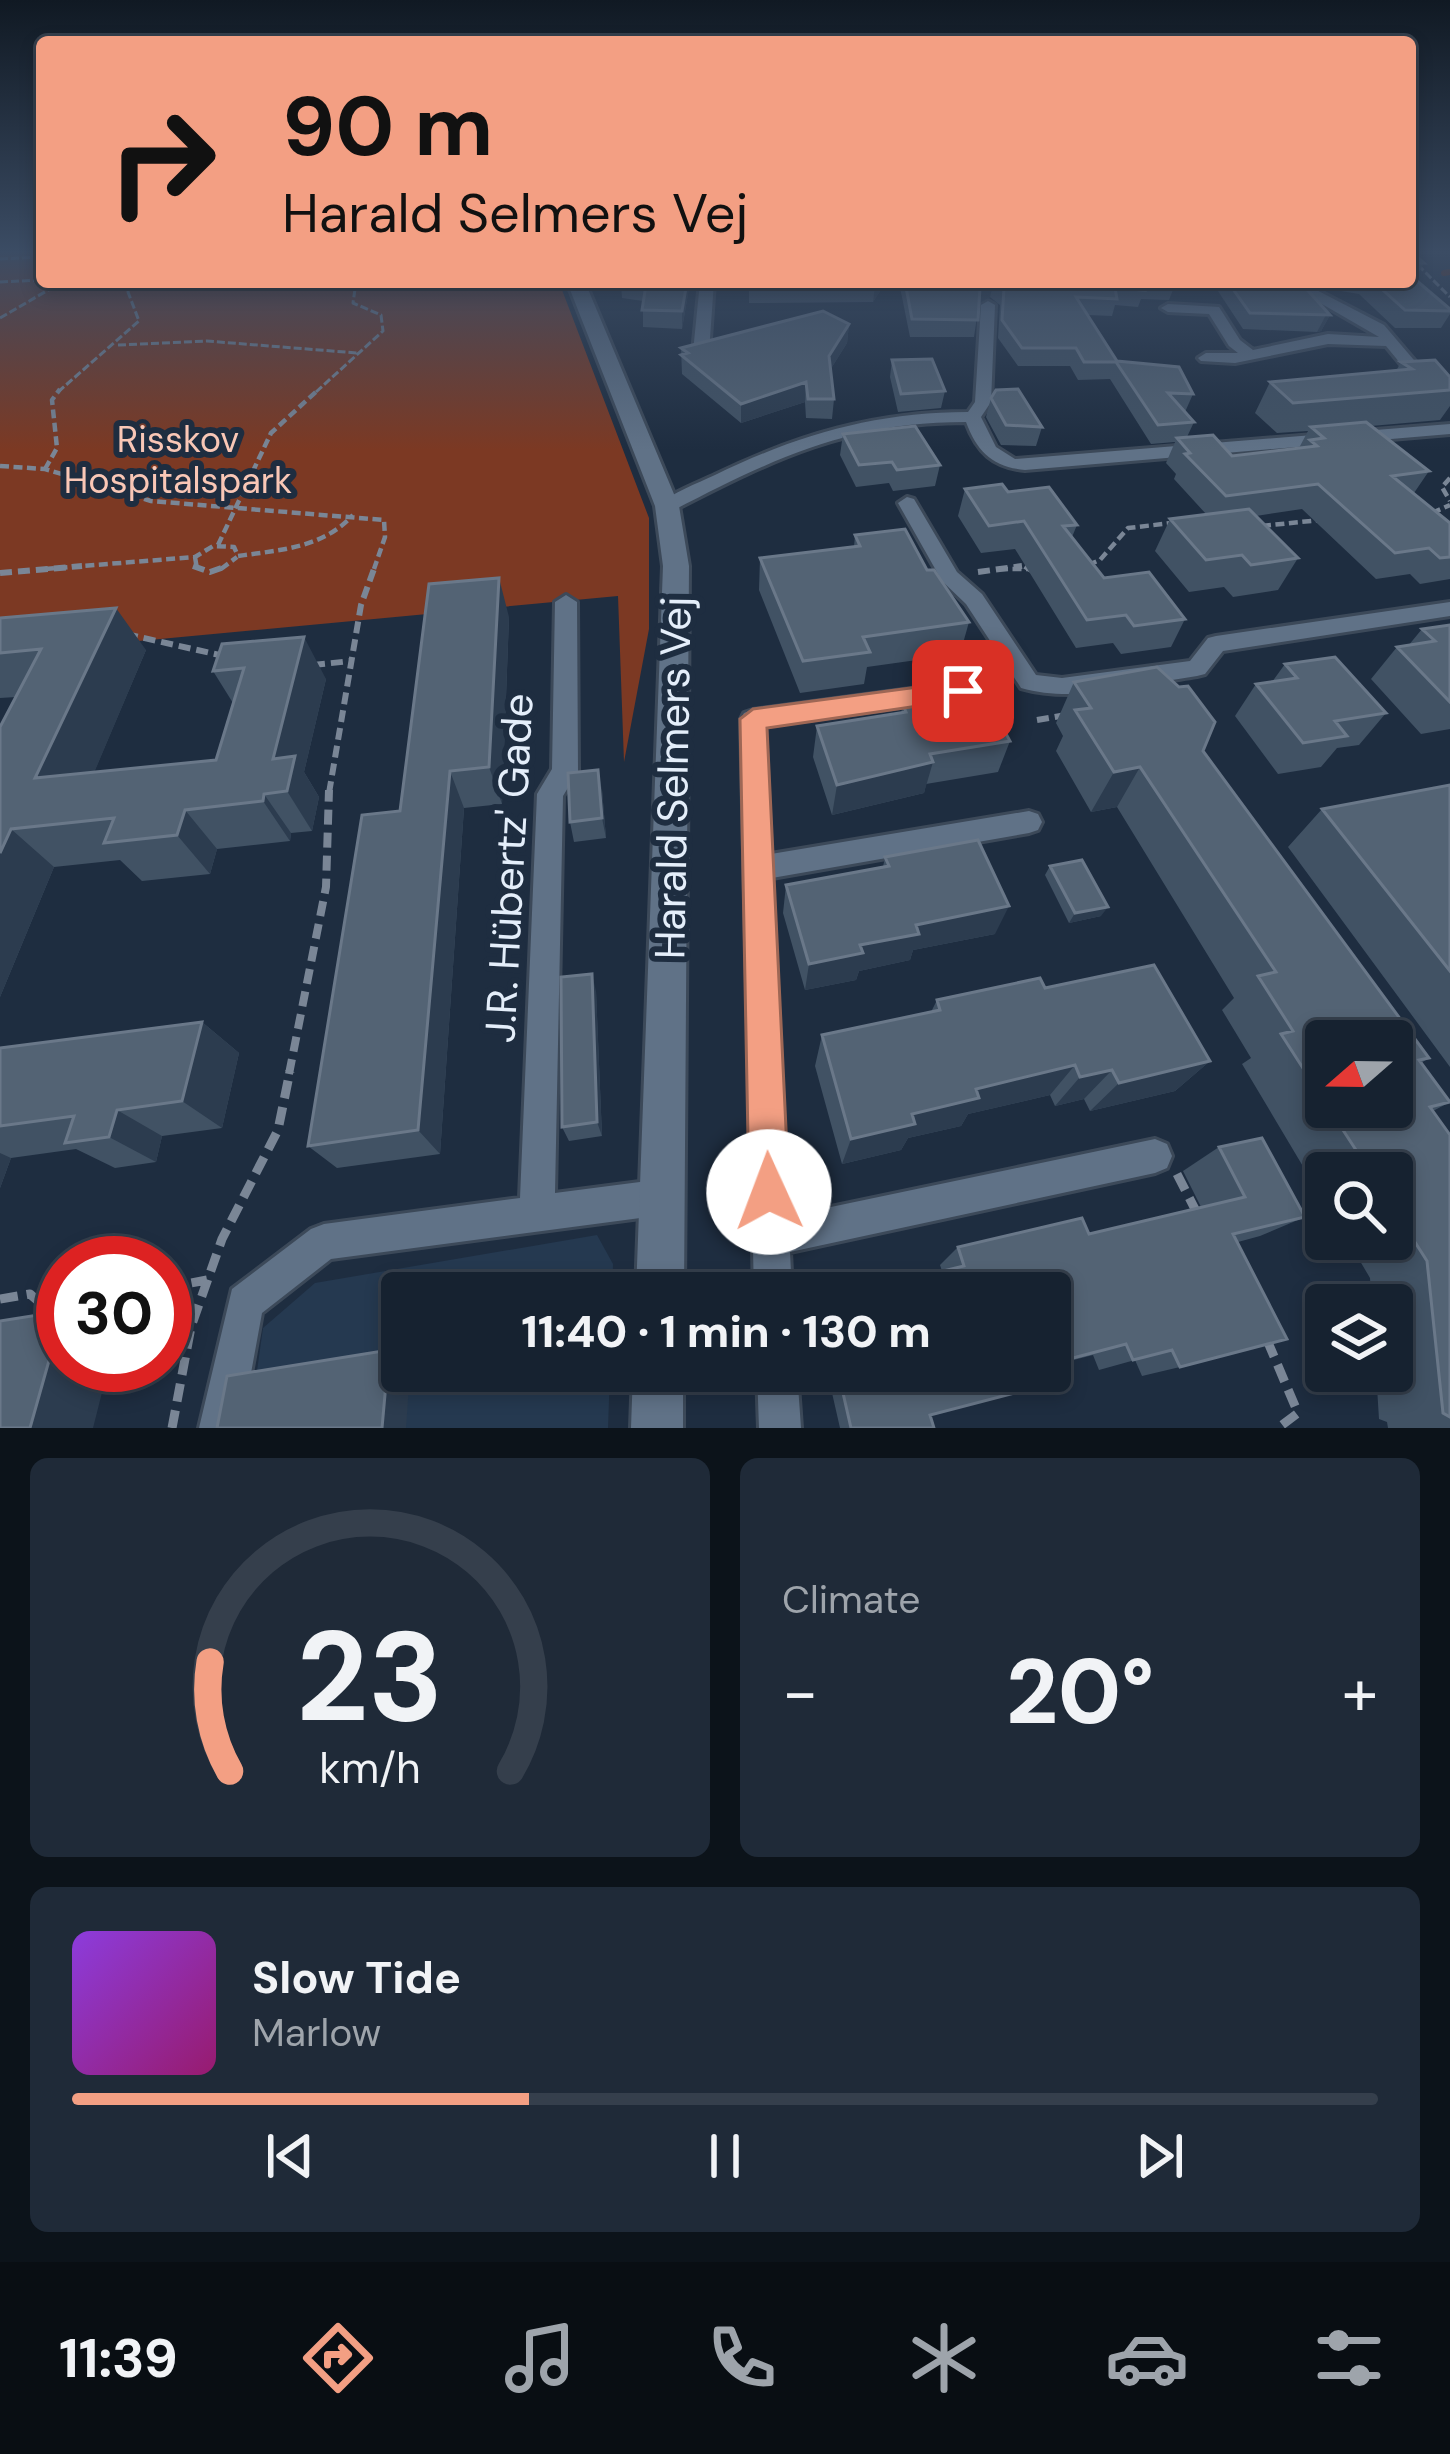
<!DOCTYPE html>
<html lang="en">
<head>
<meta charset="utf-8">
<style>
	:root { --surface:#162230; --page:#1f2a38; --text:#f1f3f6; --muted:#9ea4ab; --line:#353f4c; --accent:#f39f83 }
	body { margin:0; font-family:"DM Sans",sans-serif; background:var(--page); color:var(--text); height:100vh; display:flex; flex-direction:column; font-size:45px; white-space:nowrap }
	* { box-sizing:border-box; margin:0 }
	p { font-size:39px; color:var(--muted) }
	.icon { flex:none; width:66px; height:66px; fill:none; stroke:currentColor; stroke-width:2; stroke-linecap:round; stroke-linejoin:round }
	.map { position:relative; height:1428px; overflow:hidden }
	.details { display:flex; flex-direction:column; gap:30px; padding:30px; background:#0c131a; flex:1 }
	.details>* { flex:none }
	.hud { position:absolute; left:36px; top:36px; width:1380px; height:252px; border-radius:12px; box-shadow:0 6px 18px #0003,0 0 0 3px var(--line); background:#f39f83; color:#111; overflow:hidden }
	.needle { width:78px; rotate:250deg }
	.buttons { position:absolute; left:1305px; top:1020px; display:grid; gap:24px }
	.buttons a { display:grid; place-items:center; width:108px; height:108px; border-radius:12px; background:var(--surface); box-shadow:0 6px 18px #0003,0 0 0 3px var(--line); font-size:60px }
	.speed { position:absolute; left:36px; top:1236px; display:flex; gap:24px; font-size:60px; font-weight:700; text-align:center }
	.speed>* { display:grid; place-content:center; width:156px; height:156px; border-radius:50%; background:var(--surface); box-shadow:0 6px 18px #0003,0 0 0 3px var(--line); line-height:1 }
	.speed .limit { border:18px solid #d22; background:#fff; color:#111 }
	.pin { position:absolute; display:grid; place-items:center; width:102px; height:102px; color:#fff; margin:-51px; border-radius:24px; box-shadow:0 6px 18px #0006 }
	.me { position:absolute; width:132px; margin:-66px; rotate:358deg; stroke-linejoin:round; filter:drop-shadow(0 0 9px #0008) }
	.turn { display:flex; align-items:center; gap:42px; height:252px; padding:0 48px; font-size:54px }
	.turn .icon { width:156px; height:156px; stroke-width:2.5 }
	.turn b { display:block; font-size:84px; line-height:102px }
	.big { font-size:90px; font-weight:800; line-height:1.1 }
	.details .widget { flex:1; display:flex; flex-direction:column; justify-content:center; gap:18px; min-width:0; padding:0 42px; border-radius:18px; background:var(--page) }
	.details .dial { align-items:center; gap:0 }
	.dial svg { height:312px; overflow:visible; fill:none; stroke:var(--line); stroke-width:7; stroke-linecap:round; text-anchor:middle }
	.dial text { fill:var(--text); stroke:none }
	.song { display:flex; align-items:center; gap:36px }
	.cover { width:144px; height:144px; border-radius:18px; background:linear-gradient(135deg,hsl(270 70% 55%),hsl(320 70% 35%)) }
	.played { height:12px; border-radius:6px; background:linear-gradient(90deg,var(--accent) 35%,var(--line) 35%) }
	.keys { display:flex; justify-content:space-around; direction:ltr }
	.heat { display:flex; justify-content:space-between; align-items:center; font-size:66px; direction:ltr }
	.details .tiles { flex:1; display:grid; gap:30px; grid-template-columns:1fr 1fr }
	.widget:last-child { grid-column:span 2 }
	.trip { position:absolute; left:381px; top:1272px; width:690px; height:120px; border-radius:12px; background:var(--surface); box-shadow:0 6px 18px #0003,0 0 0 3px var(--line); font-weight:800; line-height:120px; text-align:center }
	.menu { display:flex; height:192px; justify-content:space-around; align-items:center; background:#090e13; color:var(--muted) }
	.menu .icon { width:84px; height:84px }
	.menu .active { color:var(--accent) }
	.menu b { font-size:54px; color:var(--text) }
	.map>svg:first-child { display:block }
	.built { fill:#253950 }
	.green { fill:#7c3923 }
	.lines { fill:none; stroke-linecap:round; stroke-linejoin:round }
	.stream { stroke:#782400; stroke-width:6 }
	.street-casing { stroke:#3c4959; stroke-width:6 }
	.secondary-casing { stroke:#3c4959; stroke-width:6 }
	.path-far4 { stroke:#7a8696; stroke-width:3; stroke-dasharray:8 3; stroke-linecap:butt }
	.path-far3 { stroke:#7a8696; stroke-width:4.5; stroke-dasharray:9 4.5; stroke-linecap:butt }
	.path-far2 { stroke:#7a8696; stroke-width:6; stroke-dasharray:12 6; stroke-linecap:butt }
	.path-far1 { stroke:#7a8696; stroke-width:8; stroke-dasharray:15 8; stroke-linecap:butt }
	.path { stroke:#7a8696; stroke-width:9; stroke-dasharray:18 9; stroke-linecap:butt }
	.street { fill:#607287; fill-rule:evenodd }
	.secondary { fill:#607287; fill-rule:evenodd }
	.wall { fill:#415264; fill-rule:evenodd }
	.shaded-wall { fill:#2c3c4f }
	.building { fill:#536374; stroke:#6a7889; stroke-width:3 }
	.route { fill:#f39f83; stroke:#9e6755; stroke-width:3 }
	.labels { text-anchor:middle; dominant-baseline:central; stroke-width:12; stroke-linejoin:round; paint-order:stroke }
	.far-park-label { font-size:36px; fill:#f9c7b6; stroke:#1e2d40 }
	.street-label { font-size:42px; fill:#e4eefa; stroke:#1e2d40 }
</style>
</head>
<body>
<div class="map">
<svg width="1450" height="1428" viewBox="0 0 1450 1428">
	<rect width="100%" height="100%" fill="#1e2d40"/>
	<!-- built -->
	<path class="built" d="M597 1235 613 1264 612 1293H402V1371H610L608 1428H249L263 1328 315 1283Z"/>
	<!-- green -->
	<path class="green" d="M0 250H42V282H559L649 518V629L624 762 618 596 0 654Z"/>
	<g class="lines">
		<!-- stream -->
		<path class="stream" d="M1444 273 1450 272"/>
		<defs>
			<path id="street" d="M700 282H714L709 352 701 357 693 352Z
				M1284 282H1301L1384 325 1431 380V386H1419L1386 346 1328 344 1235 363 1201 361 1198 358 1206 353H1238L1229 346 1209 314 1168 312 1161 308 1168 304 1219 307 1240 340 1253 350 1328 334 1379 337Z
				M988 301 995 305 991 402 981 417 996 447 1015 459 1450 424V434L1025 470C993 467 977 452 966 422 849 422 775 458 674 510L667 512 657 506C673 492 696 484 715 475 797 435 876 412 968 412L975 402 981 305Z
				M907 497 914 499 957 572 982 594 1036 675 1062 678 1190 661 1208 638 1216 636 1450 602V616L1223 651 1205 674 1197 676C1141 684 1077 704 1021 688L966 604 942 581 898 503Z
				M566 595 577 602 578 771 563 796 555 1193 663 1179 676 1184 681 1197 676 1210 663 1215 331 1259 262 1313 241 1428H199L232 1289 311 1229 324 1224 520 1198 537 794 552 769 555 602Z
				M963 682 975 691 971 697 765 726 771 854 1029 811 1038 814 1042 822 1038 830 1029 833 772 878 788 1216 1155 1139 1167 1144 1172 1156 1167 1168 1155 1173 790 1252 792 1293H754L741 719 744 713 753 710Z
				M757 1371H797L801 1428H759Z"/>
			<path id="secondary" d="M567 282H585L679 506 689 566 684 1293H636L663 566 655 506Z
				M633 1371H683V1428H631Z"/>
		</defs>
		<!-- street casing -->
		<use href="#street" class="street-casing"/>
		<!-- secondary casing -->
		<use href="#secondary" class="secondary-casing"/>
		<!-- path-far4 -->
		<path class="path-far4" d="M1410 257 1450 297
			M0 259 42 257
			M0 282 42 280
			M0 318 62 282
			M118 345 207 341 357 353
			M58 392 139 321 128 292 133 282
			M316 392 383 331 381 315 353 303 356 282"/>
		<!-- path-far3 -->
		<path class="path-far3" d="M0 466 45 469 151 501 384 520 385 537 374 569
			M45 469 57 448 52 400 60 389
			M1450 478 1442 487 1450 501
			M1432 513 1450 505
			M1262 526 1320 520
			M218 545 271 433 319 389
			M195 557 197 569
			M1088 565 1100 560 1128 528 1172 523
			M45 569 195 557 213 546 234 547 238 556C280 550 323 548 353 515
			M221 569 237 557
			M999 569H1030"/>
		<!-- path-far2 -->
		<path class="path-far2" d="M193 566 210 572 227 566
			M1025 566 1033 571
			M978 572 1022 566
			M0 573 82 566
			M126 634 224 656
			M313 665 351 661
			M1037 720 1066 715
			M329 793 361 605 375 566"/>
		<!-- path-far1 -->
		<path class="path-far1" d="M289 1074 326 887 329 790"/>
		<!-- path -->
		<path class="path" d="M1177 1174 1198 1215
			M165 1288 207 1280
			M0 1299 30 1294 46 1308 63 1305
			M1267 1340 1298 1413 1278 1428
			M172 1428 191 1327 222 1239 278 1130 290 1071"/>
		<!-- street -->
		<use href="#street" class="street"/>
		<!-- secondary -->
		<use href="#secondary" class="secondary"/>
	</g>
	<!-- wall -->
	<path class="wall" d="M1410 250 1424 263 1415 279 1450 309V314L1441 328H1395L1359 294 1323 288 1317 282H1410Z
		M621 282H690L682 329 643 327V301L622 298Z
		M749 282H886L873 302 749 303Z
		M899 282H1176L1169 300 1141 299 1138 307 1115 305 1112 316 1088 315 1117 361 1193 394 1185 412 1194 422 1187 437 1232 456 1299 448 1308 431 1277 433 1255 413 1270 382 1396 371 1401 362 1450 377V406L1440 420 1371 426 1429 471 1414 493 1450 523V579L1420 584 1410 574 1376 579 1302 509 1256 516 1298 558 1278 590 1233 597 1224 587 1189 592 1155 551 1170 519 1206 514 1174 479 1176 474 1166 463 1175 442 1151 444 1110 379 1078 380 1070 366H1018L998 338 1000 305 990 297 979 303 974 337H910Z
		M1212 282H1300L1330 315 1321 331 1317 332 1243 329Z
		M849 324 847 343 830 370 834 399 832 419 806 418 805 402 741 423 682 374 681 348Z
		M892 360 945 391 941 408 898 412 890 377Z
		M991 398 1042 427 1036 446 1001 445 986 417Z
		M843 434 940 465 935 486 893 491 889 483 856 487 840 455Z
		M965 489 1008 492 1077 525 1072 537 1104 578 1185 619 1171 647 1121 654 1113 643 1076 648 1015 549 981 553 958 516Z
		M855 535 927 570 969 622 960 654 867 667 864 684 800 693 759 590 760 558 854 547Z
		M509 617 502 804 464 808 440 1154 337 1168 308 1146 400 811Z
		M0 618 146 650 94 772 216 760 233 703 213 671 222 644 326 679 304 772 319 797 312 831 291 833 290 841 217 849 210 874 142 881 120 860 54 867 0 997V727L16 697 0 698Z
		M1450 625V729L1421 734 1371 679 1397 647 1408 646 1422 629Z
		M1285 664 1386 713 1359 745 1337 748 1321 767 1278 774 1235 716 1256 684 1272 682Z
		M1074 682 1203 751 1429 1058 1421 1063 1450 1102 1433 1111 1450 1135V1428H1388L1387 1422 1379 1419 1376 1371H1392V1305H1372L1370 1278 1347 1239H1392V1173H1326V1205L1242 1064 1251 1058 1222 1010 1234 998 1117 807 1091 812 1056 751 1063 736 1056 723ZM1326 1041 1392 1107H1326Z
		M903 705 1010 741 998 772 926 784 924 793 832 815 813 757 817 726 901 713Z
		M1450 785V1067L1288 847 1322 809Z
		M602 790 606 838 574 842 570 822Z
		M885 857 995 934 913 950 910 960 859 971 856 980 805 990 783 913 786 885 883 867Z
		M1050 866 1101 916 1069 923 1045 875Z
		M1045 988 1210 1061 1175 1091 1090 1111 1084 1099 1055 1106 1050 1095 968 1114 961 1126 908 1138 901 1150 842 1164 815 1066 822 1035 931 1012 937 1000Z
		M596 991 602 1136 569 1141 562 1127Z
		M202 1022 239 1053 222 1128 162 1136 156 1162 115 1168 76 1149 11 1158 0 1188V1048Z
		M1219 1147 1305 1217 1260 1236 1238 1242 1180 1367 1142 1376 1135 1360 1099 1370 1093 1355 1050 1366V1293L942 1271 940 1265 958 1247 1089 1234 1201 1207 1183 1171Z
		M827 1371H1032L1005 1378 930 1415 934 1428H840Z"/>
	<!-- shaded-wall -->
	<path class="shaded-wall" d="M687 282H690L682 329V311Z
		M877 282H886L873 302 875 285Z
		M991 282H994L990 297 976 305 980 288Z
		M1326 315H1330L1321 331 1317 332Z
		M849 324 847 343 827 375 829 356Z
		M806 382 805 402 741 423V404Z
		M499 578 509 617 502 804 489 767Z
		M116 608 146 650 75 818 35 778Z
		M304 637 326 679 304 772 319 797 312 831 287 791 273 759Z
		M933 762 924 793 832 815 837 785Z
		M1140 767 1117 807 1091 812 1114 772Z
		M598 770 602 790 606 838 602 818Z
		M450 771 464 808 440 1154 418 1130Z
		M264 794 291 833 290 841 263 801Z
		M185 810 217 849 210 874 177 835Z
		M11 829 54 867 0 997V853Z
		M1009 906 995 934 913 950 910 960 859 971 856 980 805 990 809 964 916 925Z
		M1108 907 1101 916 1069 923 1075 913Z
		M592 974 596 991 602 1136 597 1122Z
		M202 1022 239 1053 222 1128 182 1101Z
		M1210 1061 1175 1091 1090 1111 1119 1083Z
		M1075 1065 1050 1095 968 1114 961 1126 908 1138 901 1150 842 1164 851 1139 912 1114 976 1089Z
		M1112 1070 1084 1099 1055 1106 1080 1077Z
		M117 1110 162 1136 156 1162 109 1137Z
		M0 1153 11 1158 0 1188Z
		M63 1314V1365H109L93 1428H30Z
		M389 1350 402 1355V1371H410L406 1428H382Z"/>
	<!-- building -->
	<path class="building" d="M1410 250 1424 263H1410Z
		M1410 275 1450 309V311L1405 310 1374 282H1410Z
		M626 282H687L682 311 642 310 646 285Z
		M750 282H877L875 285 750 286Z
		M905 282H991L980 288 978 320 912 319Z
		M996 282H1139L1144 290 1115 288 1117 299 1076 297 1117 361 1179 367 1193 394 1168 393 1194 422 1158 425 1116 362H1084L1076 348H1022L1002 320 1004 288Z
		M1228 282H1300L1330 315 1250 313Z
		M823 311 849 324 829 356 834 399H808L806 382 741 404 681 355 688 353 681 348Z
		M932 359 945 391 901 394 892 360Z
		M1435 360 1450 377V390L1293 403 1270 382 1412 369 1401 362Z
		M1018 389 1042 427 1006 425 991 398 996 390Z
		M1366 422 1429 471 1392 476 1450 523V557L1440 558 1429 548 1395 553 1318 484 1226 496 1185 454 1190 453 1177 438 1213 435 1232 456 1317 446 1310 440 1324 438 1311 427Z
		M915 426 940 465 897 470 892 462 859 465 843 434Z
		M1002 484 1008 492 1049 487 1077 525 1063 526 1104 578 1149 572 1185 619 1134 626 1126 615 1087 620 1024 521 989 526 965 489Z
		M1249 509 1298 558 1251 565 1242 555 1206 560 1170 519Z
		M905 529 927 570H934L969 622 863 637 870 652 803 661 760 558 860 546 855 535Z
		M499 578 489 767 450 771 418 1130 308 1146 362 815 400 811 429 584Z
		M116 608 35 778 216 760 244 668 213 671 222 644 304 637 273 759 295 756 287 791 264 794 263 801 185 810 177 835 104 843 114 818 11 829 0 853V727L41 649 0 653V618Z
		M1450 625V702L1397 647 1435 641 1422 629Z
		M1335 657 1386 713 1335 721 1347 736 1303 743 1256 684 1297 678 1285 664Z
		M1157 667 1179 687 1188 686 1215 722 1203 751 1429 1058 1419 1060 1450 1102 1430 1107 1450 1135V1417L1443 1413 1427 1261 1392 1206V1173H1371L1328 1107H1392V1041H1326V1104L1281 1034 1293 1031 1258 976 1276 972 1140 767 1114 772 1075 710 1091 708 1074 682Z
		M984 693 1010 741 930 754 933 762 837 785 817 726 906 712 903 705Z
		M598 770 602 818 570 822 568 773Z
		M1450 785V971L1322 809Z
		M978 840 1009 906 916 925 919 934 860 945 863 953 809 964 786 885 889 866 885 857Z
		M1082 860 1108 907 1075 913 1050 866Z
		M1154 965 1210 1061 1119 1083 1112 1070 1080 1077 1075 1065 976 1089 979 1098 912 1114 915 1124 851 1139 822 1035 940 1010 937 1000 1040 978 1045 988Z
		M592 974 597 1122 562 1127 561 977Z
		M202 1022 182 1101 117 1110 109 1137 65 1143 74 1116 0 1126V1048Z
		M1262 1138 1305 1217 1233 1234 1287 1339 1180 1367 1172 1350 1133 1360 1126 1344 1050 1364V1293H851L964 1266 958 1247 1082 1218 1089 1234 1245 1197 1219 1147Z
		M63 1311 30 1428H0V1321Z
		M389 1350 382 1428H217L227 1376Z
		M838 1371H1025L1005 1376 1011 1394 930 1415 934 1428H851Z"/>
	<!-- sky -->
	<linearGradient id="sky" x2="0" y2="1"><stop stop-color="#101923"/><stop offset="0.56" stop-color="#3b4c64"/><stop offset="1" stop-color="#3b4c64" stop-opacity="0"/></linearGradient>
	<rect width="1450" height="450" fill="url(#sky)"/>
	<!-- route -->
	<path class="route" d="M963 681 973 684V698L767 728 789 1192 783 1206 769 1212 755 1206 749 1192 740 719 753 709Z"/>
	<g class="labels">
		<!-- far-park labels -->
		<g class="far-park-label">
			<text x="178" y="439">Risskov<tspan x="178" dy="41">Hospitalspark</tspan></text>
		</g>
		<!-- street labels -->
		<g class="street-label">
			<text transform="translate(673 778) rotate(-89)">Harald Selmers Vej</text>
			<text transform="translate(509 868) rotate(-87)">J.R. Hübertz' Gade</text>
		</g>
	</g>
</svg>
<div class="buttons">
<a><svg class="needle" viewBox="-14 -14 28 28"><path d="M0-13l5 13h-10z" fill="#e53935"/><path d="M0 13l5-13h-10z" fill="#9ea4ab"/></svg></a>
<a><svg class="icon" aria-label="search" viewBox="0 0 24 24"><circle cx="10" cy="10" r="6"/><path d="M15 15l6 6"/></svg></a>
<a><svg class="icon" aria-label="layers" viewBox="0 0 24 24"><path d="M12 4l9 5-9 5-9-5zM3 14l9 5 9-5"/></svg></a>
</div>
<div class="speed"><div class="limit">30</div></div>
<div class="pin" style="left:963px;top:691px;background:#d93025"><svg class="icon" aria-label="arrive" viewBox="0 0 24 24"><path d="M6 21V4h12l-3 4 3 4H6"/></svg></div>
<svg class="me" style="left:769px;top:1192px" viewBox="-20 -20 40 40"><circle r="19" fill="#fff"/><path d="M0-13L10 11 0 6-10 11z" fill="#f39f83"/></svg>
<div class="trip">11:40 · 1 min · 130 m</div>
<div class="hud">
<div class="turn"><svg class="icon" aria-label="right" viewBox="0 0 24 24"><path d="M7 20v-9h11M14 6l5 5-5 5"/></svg><div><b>90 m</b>Harald Selmers Vej</div></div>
</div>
</div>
<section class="details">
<div class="tiles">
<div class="widget dial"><svg viewBox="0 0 100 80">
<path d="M14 69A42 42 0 1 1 86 69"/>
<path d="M14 69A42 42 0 0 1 9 41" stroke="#f39f83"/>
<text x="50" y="56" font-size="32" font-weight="700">23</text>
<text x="50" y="72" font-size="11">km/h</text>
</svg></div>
<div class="widget"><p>Climate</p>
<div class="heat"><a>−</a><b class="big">20°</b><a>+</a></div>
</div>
<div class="widget">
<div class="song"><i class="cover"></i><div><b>Slow Tide</b><p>Marlow</p></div></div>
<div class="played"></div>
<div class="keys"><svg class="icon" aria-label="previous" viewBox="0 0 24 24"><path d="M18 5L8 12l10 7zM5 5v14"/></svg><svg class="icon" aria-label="pause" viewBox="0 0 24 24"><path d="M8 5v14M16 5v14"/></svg><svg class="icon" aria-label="next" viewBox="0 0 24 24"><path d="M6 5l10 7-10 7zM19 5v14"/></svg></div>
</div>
</div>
</section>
<nav class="menu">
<b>11:39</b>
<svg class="icon active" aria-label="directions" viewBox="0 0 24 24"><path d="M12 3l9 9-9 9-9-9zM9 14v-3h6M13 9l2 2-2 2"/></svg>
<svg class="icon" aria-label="music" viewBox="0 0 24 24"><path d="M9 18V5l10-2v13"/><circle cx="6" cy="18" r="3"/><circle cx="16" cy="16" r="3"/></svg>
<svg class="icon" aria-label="phone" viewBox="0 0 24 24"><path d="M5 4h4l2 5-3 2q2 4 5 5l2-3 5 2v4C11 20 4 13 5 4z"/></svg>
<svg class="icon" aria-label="climate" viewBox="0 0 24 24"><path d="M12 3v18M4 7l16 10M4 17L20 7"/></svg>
<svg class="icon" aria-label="car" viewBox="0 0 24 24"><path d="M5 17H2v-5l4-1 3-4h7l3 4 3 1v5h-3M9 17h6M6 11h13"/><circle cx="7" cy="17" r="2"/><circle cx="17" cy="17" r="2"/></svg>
<svg class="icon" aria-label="filters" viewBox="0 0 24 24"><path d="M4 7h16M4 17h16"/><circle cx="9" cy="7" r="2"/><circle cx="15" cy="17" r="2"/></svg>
</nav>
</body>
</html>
